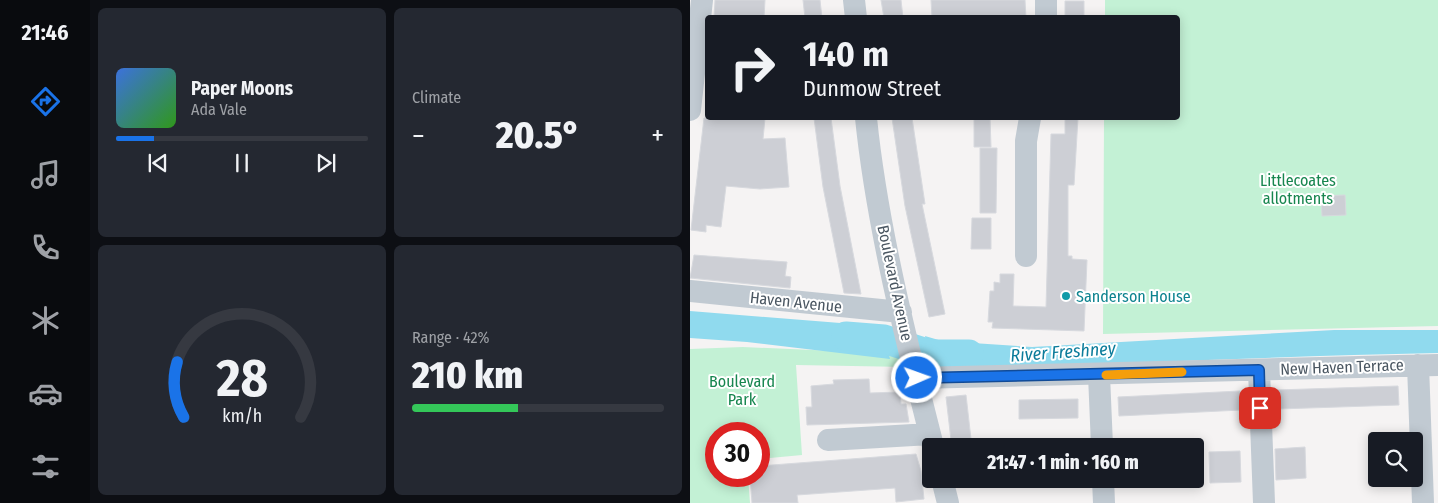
<!DOCTYPE html>
<html lang="en">
<head>
<meta charset="utf-8">
<style>
	:root { --surface:#171b24; --page:#242831; --text:#f1f3f6; --muted:#9ea1a6; --line:#363941; --accent:#1a73e8 }
	body { margin:0; font-family:"Fira Sans Condensed",sans-serif; background:var(--page); color:var(--text); height:100vh; display:flex; flex-direction:column; font-size:19px; white-space:nowrap }
	* { box-sizing:border-box; margin:0 }
	p { font-size:16px; color:var(--muted) }
	.icon { flex:none; width:28px; height:28px; fill:none; stroke:currentColor; stroke-width:2; stroke-linecap:round; stroke-linejoin:round }
	.map { position:relative; flex:1; overflow:hidden }
	.side { display:flex; flex-direction:column; gap:8px; padding:8px; background:#0d0f14; width:600px }
	.side>* { flex:none }
	.top-card { position:absolute; left:15px; top:15px; width:475px; height:105px; border-radius:5px; box-shadow:0 2px 12px #0003; background:#171b24; color:var(--text); overflow:hidden }
	.buttons { position:absolute; left:678px; top:432px; display:grid; gap:10px }
	.buttons a { display:grid; place-items:center; width:55px; height:55px; border-radius:5px; background:var(--surface); box-shadow:0 2px 12px #0003; font-size:25px }
	.speed { position:absolute; left:15px; top:422px; display:flex; gap:10px; font-size:25px; font-weight:700; text-align:center }
	.speed>* { display:grid; place-content:center; width:65px; height:65px; border-radius:50%; background:var(--surface); box-shadow:0 2px 12px #0003; line-height:1 }
	.speed .limit { border:8px solid #d22; background:#fff; color:#111 }
	.pin { position:absolute; display:grid; place-items:center; width:42px; height:42px; color:#fff; margin:-21px; border-radius:10px; box-shadow:0 2px 8px #0006 }
	.me { position:absolute; width:55px; margin:-28px; rotate:88deg; stroke-linejoin:round; filter:drop-shadow(0 0 4px #0008) }
	.turn { display:flex; align-items:center; gap:18px; height:105px; padding:0 15px; font-size:22px }
	.turn .icon { width:65px; height:65px; stroke-width:2.5 }
	.turn b { display:block; font-size:35px; line-height:42px }
	.big { font-size:38px; font-weight:800; line-height:1.1 }
	.side .card { flex:1; display:flex; flex-direction:column; justify-content:center; gap:8px; min-width:0; padding:0 18px; border-radius:8px; background:var(--page) }
	.side .dial { align-items:center; gap:0 }
	.dial svg { height:130px; overflow:visible; fill:none; stroke:var(--line); stroke-width:7; stroke-linecap:round; text-anchor:middle }
	.dial text { fill:var(--text); stroke:none }
	.song { display:flex; align-items:center; gap:15px }
	.cover { width:60px; height:60px; border-radius:8px; background:linear-gradient(135deg,hsl(220 70% 55%),hsl(110 70% 35%)) }
	.played { height:5px; border-radius:2px; background:linear-gradient(90deg,var(--accent) 15%,var(--line) 15%) }
	.keys { display:flex; justify-content:space-around; direction:ltr }
	.heat { display:flex; justify-content:space-between; align-items:center; font-size:28px; direction:ltr }
	.charge { height:8px; border-radius:4px; background:linear-gradient(90deg,#34c759 42%,var(--line) 0) }
	.side .tiles { flex:1; display:grid; gap:8px; grid-template-columns:repeat(2,1fr) }
	.trip { position:absolute; left:232px; top:438px; width:282px; height:50px; border-radius:5px; background:var(--surface); box-shadow:0 2px 12px #0003; font-weight:800; line-height:50px; text-align:center }
	main { display:flex; flex:1; min-height:0 }
	.tab-bar { display:flex; flex-direction:column; width:90px; justify-content:space-around; align-items:center; background:#090b0e; color:var(--muted) }
	.tab-bar .icon { width:35px; height:35px }
	.tab-bar .active { color:var(--accent) }
	.tab-bar b { font-size:22px; color:var(--text) }
	.map>svg:first-child { display:block }
	.green { fill:#c3f1d5 }
	.water { fill:#90daee }
	.lines { fill:none; stroke-linecap:round; stroke-linejoin:round }
	.river { stroke:#90daee; stroke-width:29 }
	.building { fill:#cdcfd5; stroke:#d7d9de }
	.minor { stroke:#c1cad2; stroke-width:22 }
	.route-casing { stroke:#114b97; stroke-width:12 }
	.route { stroke:#1a73e8; stroke-width:9 }
	.slow { stroke:#f59e0b; stroke-width:9 }
	.culture-dot { fill:#0f9aa8; stroke:#fff; stroke-width:2 }
	.labels { text-anchor:middle; dominant-baseline:central; stroke-width:4; stroke-linejoin:round; paint-order:stroke }
	.park-label { font-size:16px; fill:#17864f; stroke:#fff }
	.street-label { font-size:16px; fill:#4a5661; stroke:#fff }
	.culture-label { font-size:16px; fill:#0d838f; stroke:#fff; text-anchor:start }
	.water-label { font-size:18px; font-style:italic; fill:#0c7c9b; stroke:#fff }
</style>
</head>
<body>
<main>
<nav class="tab-bar">
<b>21:46</b>
<svg class="icon active" aria-label="directions" viewBox="0 0 24 24"><path d="M12 3l9 9-9 9-9-9zM9 14v-3h6M13 9l2 2-2 2"/></svg>
<svg class="icon" aria-label="music" viewBox="0 0 24 24"><path d="M9 18V5l10-2v13"/><circle cx="6" cy="18" r="3"/><circle cx="16" cy="16" r="3"/></svg>
<svg class="icon" aria-label="phone" viewBox="0 0 24 24"><path d="M5 4h4l2 5-3 2q2 4 5 5l2-3 5 2v4C11 20 4 13 5 4z"/></svg>
<svg class="icon" aria-label="climate" viewBox="0 0 24 24"><path d="M12 3v18M4 7l16 10M4 17L20 7"/></svg>
<svg class="icon" aria-label="car" viewBox="0 0 24 24"><path d="M5 17H2v-5l4-1 3-4h7l3 4 3 1v5h-3M9 17h6M6 11h13"/><circle cx="7" cy="17" r="2"/><circle cx="17" cy="17" r="2"/></svg>
<svg class="icon" aria-label="filters" viewBox="0 0 24 24"><path d="M4 7h16M4 17h16"/><circle cx="9" cy="7" r="2"/><circle cx="15" cy="17" r="2"/></svg>
</nav>
<section class="side">
<div class="tiles">
<div class="card">
<div class="song"><i class="cover"></i><div><b>Paper Moons</b><p>Ada Vale</p></div></div>
<div class="played"></div>
<div class="keys"><svg class="icon" aria-label="previous" viewBox="0 0 24 24"><path d="M18 5L8 12l10 7zM5 5v14"/></svg><svg class="icon" aria-label="pause" viewBox="0 0 24 24"><path d="M8 5v14M16 5v14"/></svg><svg class="icon" aria-label="next" viewBox="0 0 24 24"><path d="M6 5l10 7-10 7zM19 5v14"/></svg></div>
</div>
<div class="card"><p>Climate</p>
<div class="heat"><a>−</a><b class="big">20.5°</b><a>+</a></div>
</div>
<div class="card dial"><svg viewBox="0 0 100 80">
<path d="M14 69A42 42 0 1 1 86 69"/>
<path d="M14 69A42 42 0 0 1 10 35" stroke="#1a73e8"/>
<text x="50" y="56" font-size="32" font-weight="700">28</text>
<text x="50" y="72" font-size="11">km/h</text>
</svg></div>
<div class="card"><p>Range · 42%</p><b class="big">210 km</b><div class="charge"></div></div>
</div>
</section>
<div class="map">
<svg width="748" height="503" viewBox="0 0 748 503">
	<rect width="100%" height="100%" fill="#f5f3f3"/>
	<!-- green -->
	<path class="green" d="M415 0H748V326L413 334 414 118H488V18L415 17Z
		M53 347 213 354 218 367 106 365 112 455 69 459V434H26V476H58L60 503H0V349Z"/>
	<!-- water -->
	<path class="water" d="M0 311 188 326 192 330 200 359 57 342 0 338Z
		M644 330H748V353C580 356 412 366 244 368L241 362 235 336 252 341 342 347Z"/>
	<g class="lines">
		<!-- river -->
		<path class="river" d="M156 336 194 339 240 354H279"/>
	</g>
	<!-- building -->
	<path class="building" d="M25 0H75L74 18H24Z
		M113 0H130L132 18H115Z
		M191 0H211L213 18H194Z
		M241 0H335L336 18H242Z
		M375 1H394V18H375Z
		M14 118H75L73 139 95 138 99 187 70 189 36 186 31 227 16 225V232L1 230Z
		M124 118H141L150 186 171 294 154 293 133 187Z
		M202 118H222L235 204H232L255 314 239 317 215 206Z
		M284 118H300L301 147H284Z
		M375 118H388L384 185H378V256H382V259L397 260 394 331 302 328 303 322H298L300 291H304V282L310 283V274H324L323 306 356 307 361 134H375Z
		M290 148H307L306 213H290Z
		M655 195 656 215 632 216 631 196Z
		M282 218H301V249H281Z
		M4 255 97 262 95 276 101 277 100 288 0 278Z
		M179 379 180 393 210 392 211 404H216L219 422 117 425 116 407H122L121 386 144 384 143 380Z
		M708 386 709 405 588 409 587 390Z
		M550 391 551 410 429 416 428 397Z
		M276 395 281 439 261 440 256 397Z
		M388 399V418L329 419V400Z
		M615 447 616 478 586 480 585 449Z
		M550 451 551 482 520 483 519 452Z
		M226 454 231 471 234 499 206 502 205 488 107 495 108 503H62L60 476H69V466Z"/>
	<g class="lines">
		<!-- minor -->
		<path class="minor" d="M164 0 166 18
			M356 0V18
			M0 110 12 0
			M176 118C187 226 216 340 243 446
			M336 256V141L340 118
			M0 291 211 312
			M728 365 733 503
			M569 370 574 503
			M409 375 412 446
			M227 378 748 365
			M138 440 240 434
			M252 479 258 503
			M413 479 414 503"/>
	</g>
	<g class="lines">
		<defs>
			<path id="route" d="M227 378 569 370 570 408"/>
		</defs>
		<!-- route casing -->
		<use href="#route" class="route-casing"/>
		<!-- route -->
		<use href="#route" class="route"/>
		<!-- slow -->
		<path class="slow" d="M416 375 492 372"/>
	</g>
	<!-- markers -->
	<circle class="culture-dot" cx="376" cy="296" r="5"/>
	<g class="labels">
		<!-- park labels -->
		<g class="park-label">
			<text x="608" y="180">Littlecoates<tspan x="608" dy="18">allotments</tspan></text>
			<text x="52" y="381">Boulevard<tspan x="52" dy="18">Park</tspan></text>
		</g>
		<!-- street labels -->
		<g class="street-label">
			<text transform="translate(205 283) rotate(78)">Boulevard Avenue</text>
			<text transform="translate(106 302) rotate(6)">Haven Avenue</text>
			<text transform="translate(652 367) rotate(-2)">New Haven Terrace</text>
		</g>
		<!-- culture labels -->
		<g class="culture-label">
			<text x="386" y="296">Sanderson House</text>
		</g>
		<!-- water labels -->
		<g class="water-label">
			<text transform="translate(373 352) rotate(-4)">River Freshney</text>
		</g>
	</g>
</svg>
<div class="buttons">
<a><svg class="icon" aria-label="search" viewBox="0 0 24 24"><circle cx="10" cy="10" r="6"/><path d="M15 15l6 6"/></svg></a>
</div>
<div class="speed"><div class="limit">30</div></div>
<div class="pin" style="left:570px;top:408px;background:#d93025"><svg class="icon" aria-label="arrive" viewBox="0 0 24 24"><path d="M6 21V4h12l-3 4 3 4H6"/></svg></div>
<svg class="me" style="left:227px;top:378px" viewBox="-20 -20 40 40"><circle r="17" fill="#1a73e8" stroke="#fff" stroke-width="3"/><path d="M0-11L8 9 0 5-8 9z" fill="#fff"/></svg>
<div class="trip">21:47 · 1 min · 160 m</div>
<div class="top-card">
<div class="turn"><svg class="icon" aria-label="right" viewBox="0 0 24 24"><path d="M7 20v-9h11M14 6l5 5-5 5"/></svg><div><b>140 m</b>Dunmow Street</div></div>
</div>
</div>
</main>
</body>
</html>
